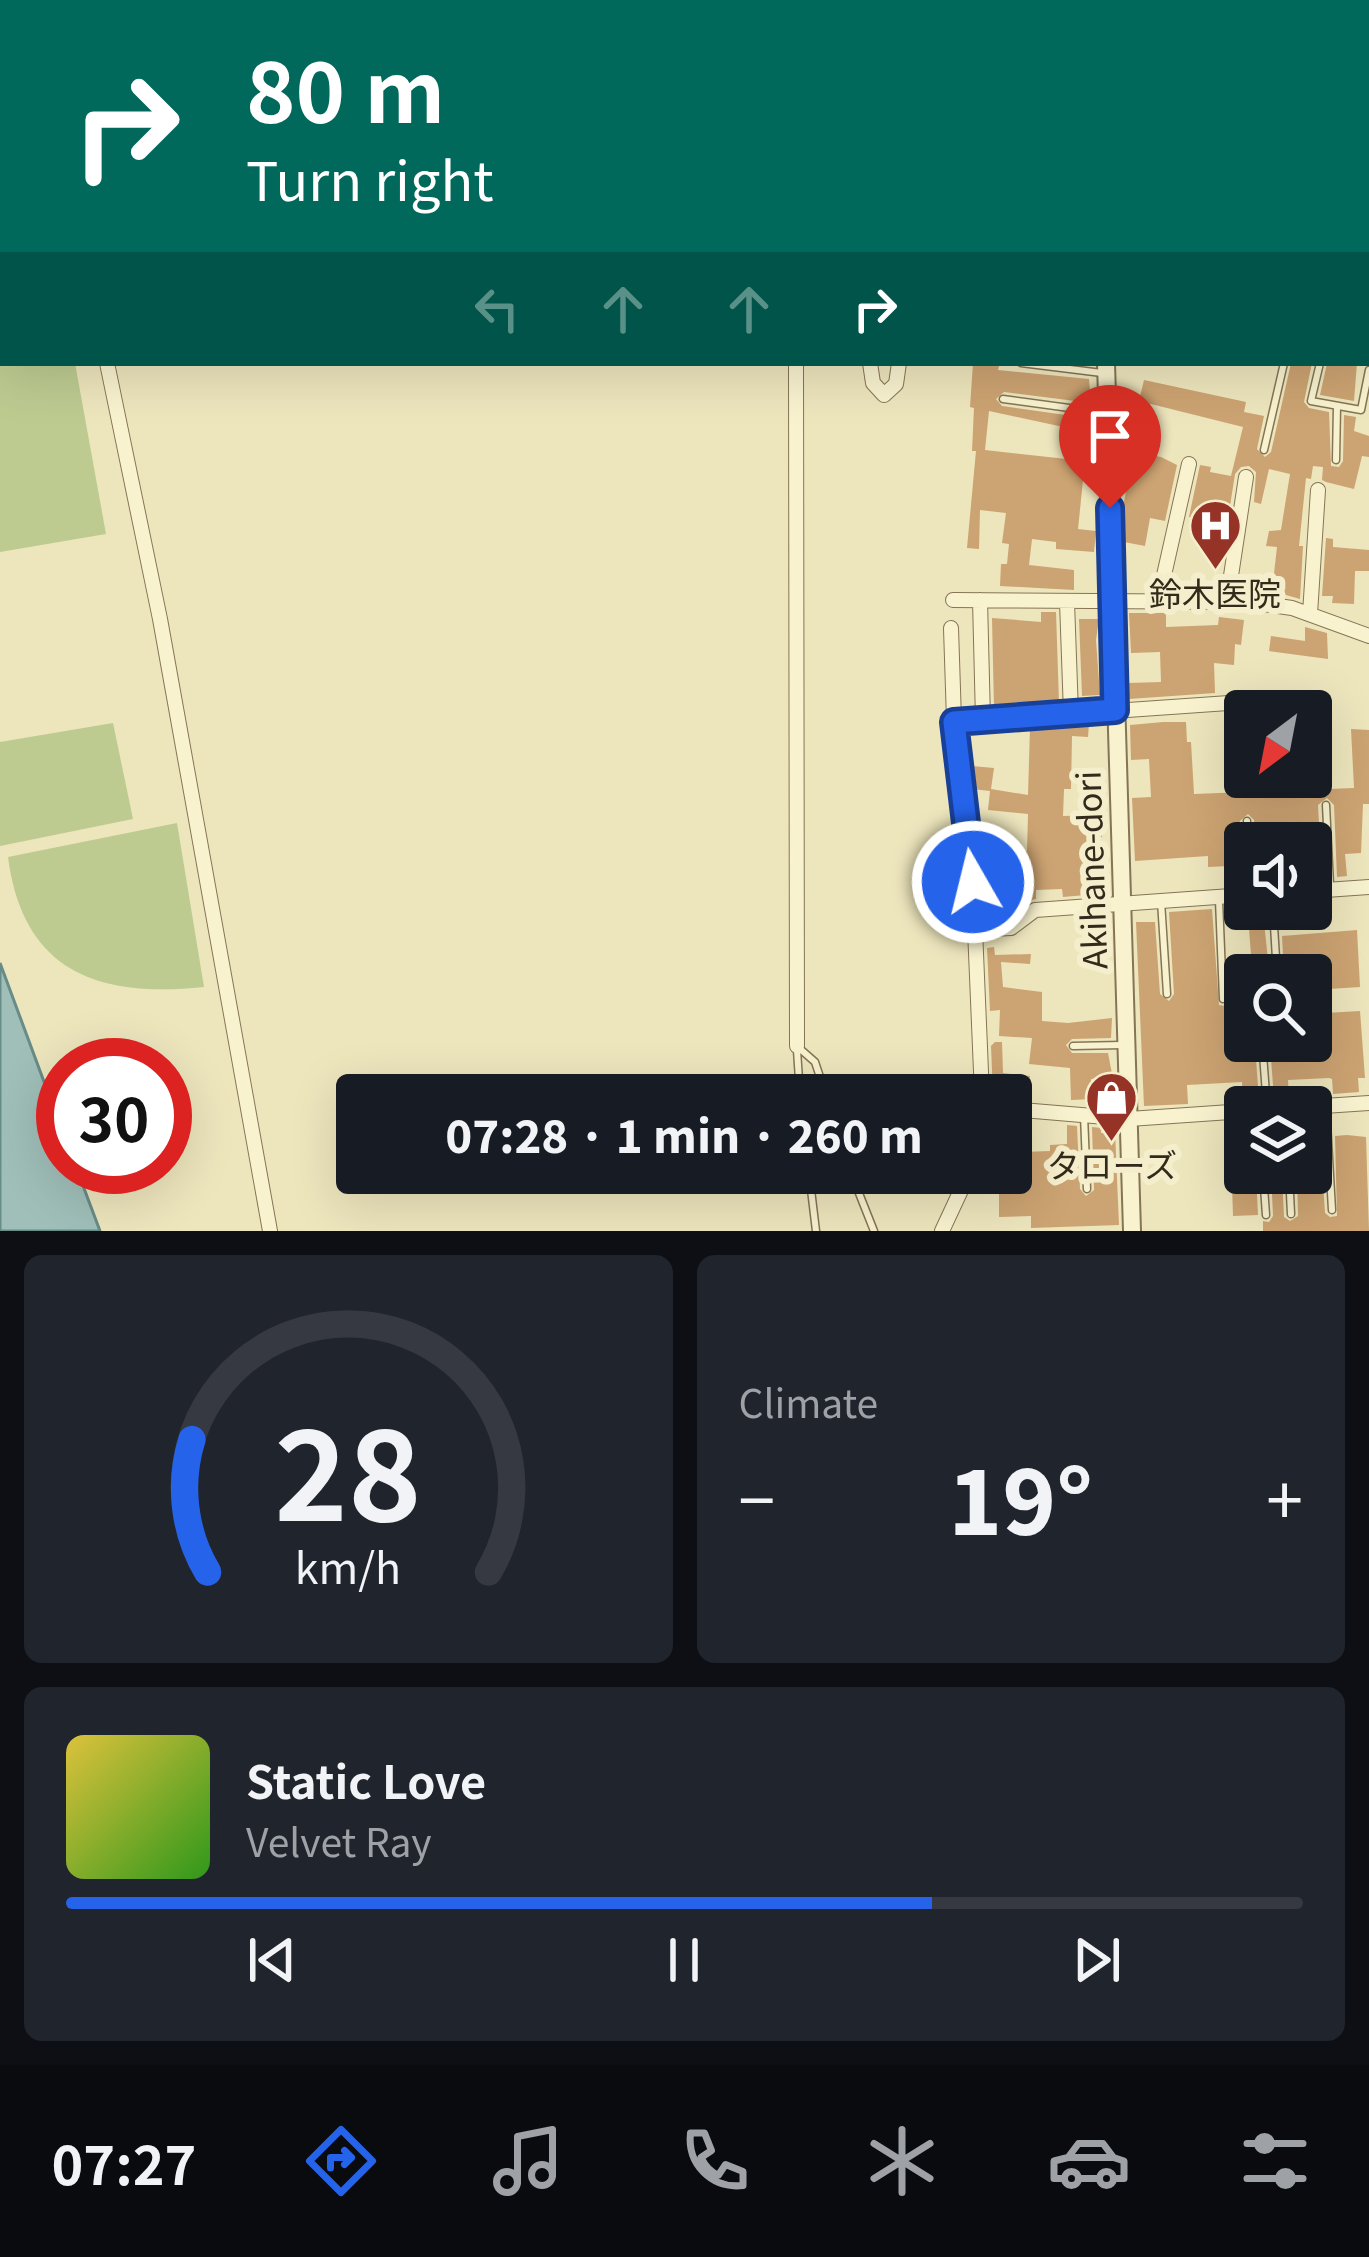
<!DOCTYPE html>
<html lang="en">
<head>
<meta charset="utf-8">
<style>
	:root { --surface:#171b24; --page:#20242c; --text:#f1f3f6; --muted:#9ea1a6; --line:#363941; --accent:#2563eb }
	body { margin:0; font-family:Georgia,"Noto Sans JP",serif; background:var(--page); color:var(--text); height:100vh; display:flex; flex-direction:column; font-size:45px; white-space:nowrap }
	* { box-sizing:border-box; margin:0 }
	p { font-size:39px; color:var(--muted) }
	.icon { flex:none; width:66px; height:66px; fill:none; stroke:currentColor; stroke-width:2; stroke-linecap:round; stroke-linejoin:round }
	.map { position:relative; height:1231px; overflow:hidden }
	.drawer { display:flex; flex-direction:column; gap:24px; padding:24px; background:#0d0f14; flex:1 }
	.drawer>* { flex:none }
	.banner { position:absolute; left:0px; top:0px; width:1371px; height:366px; box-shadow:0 12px 48px #0002; background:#00695c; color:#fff; overflow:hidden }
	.needle { width:78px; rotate:212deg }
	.tools { position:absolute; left:1224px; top:690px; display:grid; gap:24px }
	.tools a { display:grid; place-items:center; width:108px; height:108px; border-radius:12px; background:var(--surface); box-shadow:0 12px 48px #0002; font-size:60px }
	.speed { position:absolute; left:36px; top:1038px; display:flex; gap:24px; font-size:60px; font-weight:700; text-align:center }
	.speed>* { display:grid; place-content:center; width:156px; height:156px; border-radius:50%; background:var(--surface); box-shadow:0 12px 48px #0002; line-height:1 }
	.speed .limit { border:18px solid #d22; background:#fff; color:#111 }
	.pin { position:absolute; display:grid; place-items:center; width:102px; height:102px; color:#fff; margin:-123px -51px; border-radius:50% 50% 50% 0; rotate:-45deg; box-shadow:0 0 12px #0007 }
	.pin .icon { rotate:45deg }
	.me { position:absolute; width:132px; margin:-66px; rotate:352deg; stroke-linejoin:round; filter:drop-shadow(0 0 9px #0008) }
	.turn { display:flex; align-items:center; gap:42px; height:252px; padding:0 48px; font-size:54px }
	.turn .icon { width:156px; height:156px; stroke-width:2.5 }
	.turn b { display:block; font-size:84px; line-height:102px }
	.lanes { display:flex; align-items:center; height:114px; padding:0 48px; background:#0003; justify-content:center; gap:60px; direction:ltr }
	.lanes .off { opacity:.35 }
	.big { font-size:90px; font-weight:800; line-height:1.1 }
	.drawer .card { flex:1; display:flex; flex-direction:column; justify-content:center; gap:18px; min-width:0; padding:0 42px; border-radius:18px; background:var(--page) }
	.drawer .dial { align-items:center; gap:0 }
	.dial svg { height:312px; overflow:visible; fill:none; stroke:var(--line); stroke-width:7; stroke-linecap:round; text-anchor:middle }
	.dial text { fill:var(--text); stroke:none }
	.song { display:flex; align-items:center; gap:36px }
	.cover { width:144px; height:144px; border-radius:18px; background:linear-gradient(135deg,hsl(50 70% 55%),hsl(110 70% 35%)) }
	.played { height:12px; border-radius:6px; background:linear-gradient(90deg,var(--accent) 70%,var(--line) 70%) }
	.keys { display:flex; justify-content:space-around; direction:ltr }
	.heat { display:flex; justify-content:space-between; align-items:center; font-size:66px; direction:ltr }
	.drawer .tiles { flex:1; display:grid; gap:24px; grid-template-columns:1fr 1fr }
	.card:last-child { grid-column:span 2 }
	.trip { position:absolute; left:336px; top:1074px; width:696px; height:120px; border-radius:12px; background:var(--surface); box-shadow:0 12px 48px #0002; font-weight:800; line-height:120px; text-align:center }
	.tabs { display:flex; height:192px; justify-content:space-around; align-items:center; background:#090b0e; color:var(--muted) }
	.tabs .icon { width:84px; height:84px }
	.tabs .selected { color:var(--accent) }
	.tabs b { font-size:54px; color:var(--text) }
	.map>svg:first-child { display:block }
	.green { fill:#bdcb91 }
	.water { fill:#a0bfb9; stroke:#688c87; stroke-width:3 }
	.building { fill:#cca372 }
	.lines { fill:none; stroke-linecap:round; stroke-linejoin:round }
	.service-casing { stroke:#857556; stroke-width:9 }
	.minor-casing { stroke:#857556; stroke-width:16 }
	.tertiary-casing { stroke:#857556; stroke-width:20 }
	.service { stroke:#f9f2cf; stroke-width:6 }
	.minor { stroke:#f9f2cf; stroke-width:14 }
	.tertiary { stroke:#f9f2cf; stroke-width:16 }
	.route-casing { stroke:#184099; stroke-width:30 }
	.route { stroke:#2563eb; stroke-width:21 }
	.labels { text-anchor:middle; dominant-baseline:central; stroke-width:12; stroke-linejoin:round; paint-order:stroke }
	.poi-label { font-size:33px; fill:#342a1b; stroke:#f5eecc }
	.street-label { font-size:33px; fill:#342a1b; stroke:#f5eecc }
</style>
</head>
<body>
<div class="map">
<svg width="1369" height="1231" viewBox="0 0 1369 1231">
	<rect width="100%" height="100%" fill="#ede5bc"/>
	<!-- green -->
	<path class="green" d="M0 344 3 363H75L106 534 0 552Z
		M113 723 133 819 0 846V742Z
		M177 823 204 987C100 998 23 973 8 857Z"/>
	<!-- water -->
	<path class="water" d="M0 963 63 1133V1167H76L100 1231H0Z"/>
	<!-- building -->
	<path class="building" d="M973 363 999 366 998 370 1089 379 1091 403 1004 392 996 399 1002 406 1094 419 1091 433 989 411 985 450 1085 461 1078 529 1096 531 1094 552 1056 549V542L1032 539 1029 565 1074 570V590L1000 586 1001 564H1007L1009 544 1002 543 1006 513 980 510 979 549 967 548 976 451H972L974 408 970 407Z
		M1291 363H1312L1304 402 1309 408 1329 412 1331 466 1339 467 1343 461 1344 415 1356 417 1354 431 1369 436V457L1362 456 1354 489 1326 482 1322 480 1323 467 1313 466 1311 479 1306 478 1299 546H1303L1300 599 1272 591 1277 547 1266 546 1269 531 1281 530 1290 474 1269 469 1261 504 1254 502 1256 472 1249 466 1241 467 1235 474 1230 506 1203 503 1200 519 1189 517 1200 465 1211 467 1210 472 1231 476 1243 427 1139 401 1144 380 1246 402 1244 412 1264 416 1257 449 1265 457 1271 452Z
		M1327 363H1357L1354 401 1320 395Z
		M1133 452 1161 457 1177 465 1165 521 1150 518 1145 546 1124 542 1123 508Z
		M1326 538 1333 539V547L1369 550V571H1355L1354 604 1332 603 1333 596H1322Z
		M1041 612H1056L1059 703 994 708 992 618 1041 622Z
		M1129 613H1166V627L1218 625 1219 617 1244 620 1241 645 1235 644 1234 665 1214 663 1215 693 1129 699 1128 683 1161 682 1160 652 1131 653Z
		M1079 619H1099L1096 640 1100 695 1082 696Z
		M1305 627 1327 633 1328 659 1269 651 1271 636 1305 641Z
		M1163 722H1186L1187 742H1191L1194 794 1354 788 1351 729 1369 730V804H1363L1361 853 1345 854 1347 876 1337 877 1334 805 1327 798 1318 805 1322 879 1311 880V843H1255L1254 820 1248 814 1240 821 1243 884 1231 885 1230 866 1208 867V856L1135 861 1132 798 1151 797 1149 759 1131 760 1130 725Z
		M1089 724 1088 737 1072 736 1071 789H1064L1063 816 1102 815V837H1093L1097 894 1063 897 1062 889 1036 890V899L1018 902 1017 868 1009 862 1003 869V917L986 918 980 852 1027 851 1028 814 988 810 990 791 972 789V766L994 768 991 789 1028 795 1030 728Z
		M1212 909 1219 1005 1226 1006 1230 1001 1229 964 1246 963 1245 1043 1255 1046 1259 1099 1243 1100 1242 1082 1187 1085 1188 1104 1144 1106 1136 922H1155L1160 994 1169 1001 1174 994 1169 912Z
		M1263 913 1269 969H1252L1248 914Z
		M1357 930 1360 987 1313 990 1312 975H1284L1282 936Z
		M994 947 995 955 1031 954 1030 964 1001 962 1003 987 1042 992V1021L1068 1023 1112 1018 1111 1038 1072 1039 1066 1045 1072 1053H1108L1113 1079H1091L1093 1099 1071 1100 1070 1068 1029 1064 1032 1038 999 1036 1000 1010 990 1011 987 948Z
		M1360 1011 1365 1078H1358L1359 1092 1333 1094 1332 1079 1329 1078 1288 1080 1289 1098 1274 1099 1270 1045 1311 1041V1021L1325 1020V1013Z
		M995 1042H1002L1003 1073 1030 1076 1028 1099 993 1095 991 1046Z
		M1067 1125 1077 1126 1080 1189 1086 1196 1094 1190 1092 1127 1101 1128V1133L1115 1132 1119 1225 1031 1228V1216L999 1217V1173H1011V1141L1022 1140V1152L1050 1151V1145L1067 1144Z
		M1230 1125H1245V1173H1256L1258 1215 1233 1216Z
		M1347 1135 1366 1137 1369 1231H1263V1221L1269 1222 1273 1216 1271 1173 1282 1174 1284 1217 1290 1221 1298 1216 1297 1173H1311V1137H1320L1325 1213 1330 1217 1337 1216 1335 1136Z"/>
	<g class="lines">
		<defs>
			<path id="service" d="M1021 363 1102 373
				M1320 363 1311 401 1361 410 1369 370
				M1003 399 1106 413
				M1264 450 1284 363
				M1336 460 1337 406
				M1326 805 1330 885
				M1247 821 1248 843
				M1010 869 1011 926
				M1219 900 1223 999
				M1161 901 1167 994
				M1273 909 1277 975
				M1262 1041 1267 1107
				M1073 1046 1122 1045
				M799 1048 815 1062 826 1095
				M797 1050 800 1095
				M1326 1106 1332 1210
				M1084 1115 1087 1189
				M809 1173 816 1231
				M851 1173 874 1231
				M1263 1173 1266 1215
				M1289 1173 1291 1214"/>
			<path id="minor" d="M42 0V3
				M829 3 830 0
				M959 3 960 0
				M998 3V0
				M1368 140 1369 141
				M1368 348 1369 349
				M107 363 160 619 270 1231
				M796 363 797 1046
				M870 363 873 383 884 395 896 384 899 363
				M953 600 1249 602 1292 608 1369 636
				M980 600 983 720
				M1067 602 1071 713
				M1158 602 1189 464
				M1227 602 1246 477
				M1310 614 1318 490
				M951 628 955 751 973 882 982 1095
				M954 722 1302 698
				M1311 891 1369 887
				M973 930 1011 928 1035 910 1245 895
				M1309 1107 1369 1103
				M1011 1109 1129 1119 1245 1111
				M942 1231 969 1173"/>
			<path id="tertiary" d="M1162 3 1163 0
				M1106 363 1132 1231"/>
		</defs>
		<!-- service casing -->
		<use href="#service" class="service-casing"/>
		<!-- minor casing -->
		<use href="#minor" class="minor-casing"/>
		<!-- tertiary casing -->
		<use href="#tertiary" class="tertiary-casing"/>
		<!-- service -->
		<use href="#service" class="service"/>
		<!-- minor -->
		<use href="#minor" class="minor"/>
		<!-- tertiary -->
		<use href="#tertiary" class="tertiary"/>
	</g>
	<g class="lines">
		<defs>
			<path id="route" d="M973 882 954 722 1115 710 1110 508"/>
		</defs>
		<!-- route casing -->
		<use href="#route" class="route-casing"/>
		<!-- route -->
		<use href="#route" class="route"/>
	</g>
	<!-- icons -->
	<defs>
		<symbol id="hospital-pin" viewBox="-11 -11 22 30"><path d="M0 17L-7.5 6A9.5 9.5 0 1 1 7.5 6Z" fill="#943326" stroke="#f5eecc"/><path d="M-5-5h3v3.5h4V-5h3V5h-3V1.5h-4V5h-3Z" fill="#fff"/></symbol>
		<symbol id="shop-pin" viewBox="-11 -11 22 30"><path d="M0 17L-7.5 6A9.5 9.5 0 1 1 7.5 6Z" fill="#943326" stroke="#f5eecc"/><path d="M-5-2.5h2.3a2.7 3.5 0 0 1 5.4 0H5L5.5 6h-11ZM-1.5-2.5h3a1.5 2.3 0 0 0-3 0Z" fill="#fff"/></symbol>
	</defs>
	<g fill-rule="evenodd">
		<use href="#hospital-pin" x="1186" y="496" width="59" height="81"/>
		<use href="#shop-pin" x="1082" y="1068" width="59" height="81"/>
	</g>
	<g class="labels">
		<!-- poi labels -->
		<g class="poi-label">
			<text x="1215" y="592">鈴木医院</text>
			<text x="1112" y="1164">タローズ</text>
		</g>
		<!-- street labels -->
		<g class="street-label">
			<text transform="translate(1090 870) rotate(-92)">Akihane-dori</text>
		</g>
	</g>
</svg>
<div class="tools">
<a><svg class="needle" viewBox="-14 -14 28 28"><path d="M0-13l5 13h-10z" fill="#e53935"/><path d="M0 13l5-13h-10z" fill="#9ea1a6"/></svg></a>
<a><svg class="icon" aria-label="sound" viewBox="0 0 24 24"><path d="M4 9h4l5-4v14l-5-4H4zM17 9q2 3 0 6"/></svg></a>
<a><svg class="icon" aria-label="search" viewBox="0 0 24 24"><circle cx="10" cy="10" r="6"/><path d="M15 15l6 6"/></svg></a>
<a><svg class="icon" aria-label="layers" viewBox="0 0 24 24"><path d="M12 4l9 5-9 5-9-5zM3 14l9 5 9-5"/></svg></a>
</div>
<div class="speed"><div class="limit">30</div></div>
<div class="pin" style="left:1110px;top:508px;background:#d93025"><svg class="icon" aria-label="arrive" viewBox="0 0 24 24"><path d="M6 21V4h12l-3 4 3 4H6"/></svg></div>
<svg class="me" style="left:973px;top:882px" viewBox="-20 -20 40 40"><circle r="17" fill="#2563eb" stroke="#fff" stroke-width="3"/><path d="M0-11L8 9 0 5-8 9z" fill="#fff"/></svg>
<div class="trip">07:28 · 1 min · 260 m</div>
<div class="banner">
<div class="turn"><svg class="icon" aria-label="right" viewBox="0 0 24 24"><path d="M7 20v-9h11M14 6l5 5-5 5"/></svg><div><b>80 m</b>Turn right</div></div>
<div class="lanes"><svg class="icon off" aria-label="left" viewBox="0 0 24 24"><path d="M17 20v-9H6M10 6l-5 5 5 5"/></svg><svg class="icon off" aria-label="ahead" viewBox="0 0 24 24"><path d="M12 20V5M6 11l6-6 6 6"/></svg><svg class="icon off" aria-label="ahead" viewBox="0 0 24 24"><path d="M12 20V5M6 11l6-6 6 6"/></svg><svg class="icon" aria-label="right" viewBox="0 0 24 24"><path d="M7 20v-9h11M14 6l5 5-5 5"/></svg></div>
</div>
</div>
<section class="drawer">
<div class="tiles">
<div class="card dial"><svg viewBox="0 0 100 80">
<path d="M14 69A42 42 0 1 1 86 69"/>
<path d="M14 69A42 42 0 0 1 10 35" stroke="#2563eb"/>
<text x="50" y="56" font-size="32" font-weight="700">28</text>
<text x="50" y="72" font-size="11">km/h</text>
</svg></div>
<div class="card"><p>Climate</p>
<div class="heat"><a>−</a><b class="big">19°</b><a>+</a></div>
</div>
<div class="card">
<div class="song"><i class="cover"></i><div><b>Static Love</b><p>Velvet Ray</p></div></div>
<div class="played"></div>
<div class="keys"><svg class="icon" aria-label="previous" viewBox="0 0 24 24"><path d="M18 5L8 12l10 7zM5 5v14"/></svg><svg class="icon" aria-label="pause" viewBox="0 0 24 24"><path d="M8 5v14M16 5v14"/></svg><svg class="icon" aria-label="next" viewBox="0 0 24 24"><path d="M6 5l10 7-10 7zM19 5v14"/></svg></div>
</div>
</div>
</section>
<nav class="tabs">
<b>07:27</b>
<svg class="icon selected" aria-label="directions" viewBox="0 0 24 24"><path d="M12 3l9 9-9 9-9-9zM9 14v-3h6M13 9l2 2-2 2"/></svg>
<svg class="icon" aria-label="music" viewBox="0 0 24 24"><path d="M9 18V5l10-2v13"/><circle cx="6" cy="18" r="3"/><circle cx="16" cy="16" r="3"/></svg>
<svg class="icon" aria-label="phone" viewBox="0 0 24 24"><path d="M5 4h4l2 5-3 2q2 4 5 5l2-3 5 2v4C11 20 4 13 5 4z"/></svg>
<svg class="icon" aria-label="climate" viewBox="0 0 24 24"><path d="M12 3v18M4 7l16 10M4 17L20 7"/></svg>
<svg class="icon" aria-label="car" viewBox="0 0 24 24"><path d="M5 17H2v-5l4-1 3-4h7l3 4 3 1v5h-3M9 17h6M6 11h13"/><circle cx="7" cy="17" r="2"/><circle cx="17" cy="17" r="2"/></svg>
<svg class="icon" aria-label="filters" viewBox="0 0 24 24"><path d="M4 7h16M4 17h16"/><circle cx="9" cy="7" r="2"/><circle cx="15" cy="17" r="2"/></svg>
</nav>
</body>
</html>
